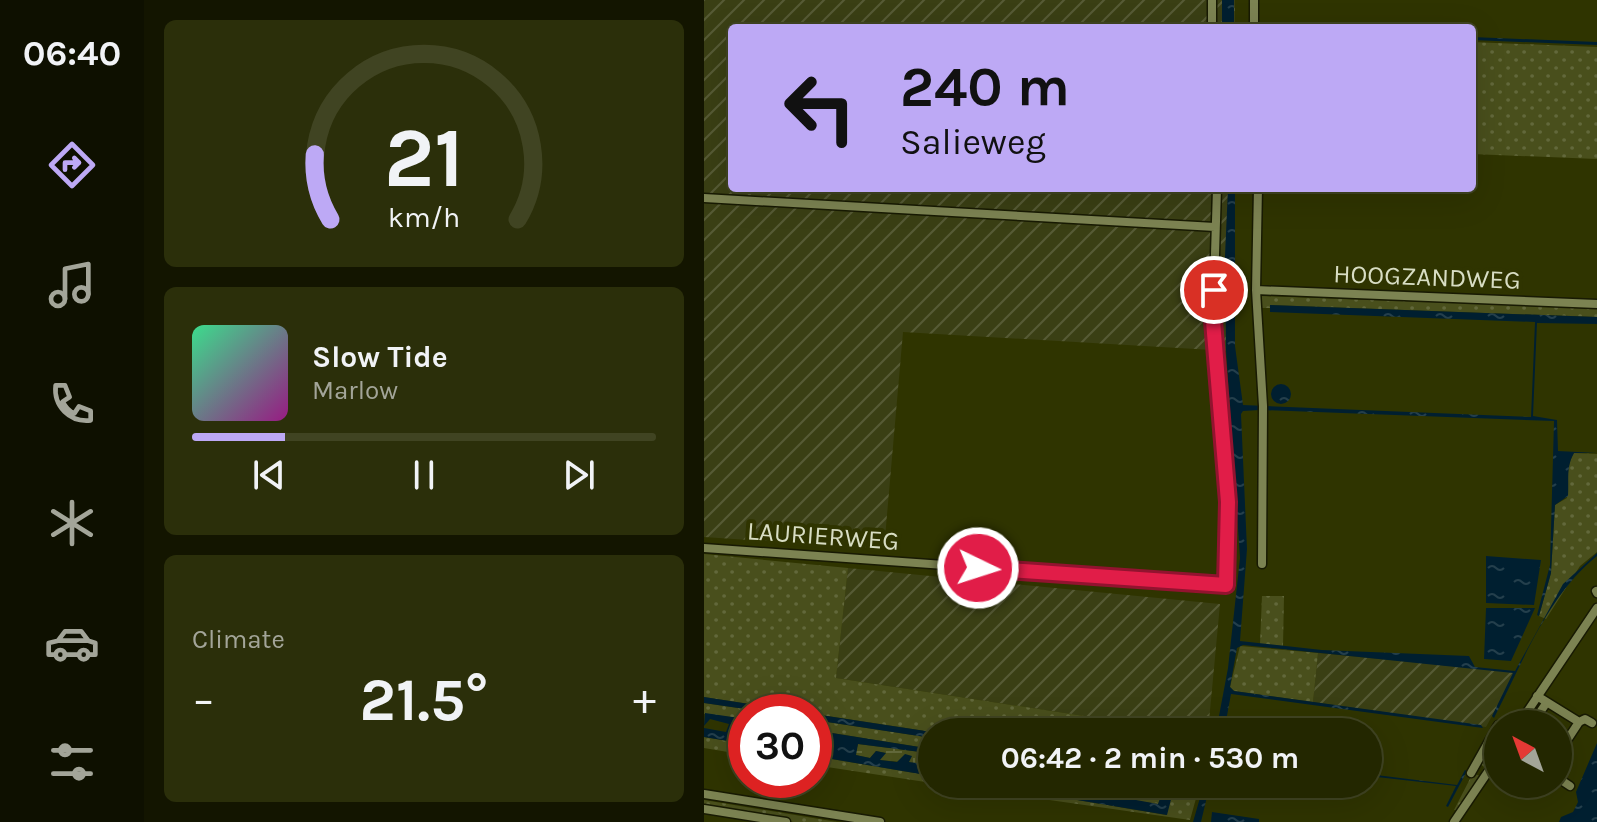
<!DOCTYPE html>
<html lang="en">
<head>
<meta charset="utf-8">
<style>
	:root { --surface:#232700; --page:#2b2f0a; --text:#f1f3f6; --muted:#a3a599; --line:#404422; --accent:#bda9f5 }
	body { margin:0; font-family:Karla,sans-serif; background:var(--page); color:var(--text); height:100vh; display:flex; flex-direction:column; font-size:30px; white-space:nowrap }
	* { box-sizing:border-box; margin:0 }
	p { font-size:26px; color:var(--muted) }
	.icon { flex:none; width:44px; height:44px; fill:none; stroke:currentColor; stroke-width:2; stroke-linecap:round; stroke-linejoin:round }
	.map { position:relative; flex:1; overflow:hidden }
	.drawer { display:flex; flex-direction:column; gap:20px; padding:20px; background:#131500; width:560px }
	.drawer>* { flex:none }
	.hud { position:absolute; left:24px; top:24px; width:748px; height:168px; border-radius:8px; box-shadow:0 8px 32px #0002,0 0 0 2px var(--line); background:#bda9f5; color:#111; overflow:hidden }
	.needle { width:52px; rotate:319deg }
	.controls { position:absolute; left:780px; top:710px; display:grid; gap:16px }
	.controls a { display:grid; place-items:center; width:88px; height:88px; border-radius:50%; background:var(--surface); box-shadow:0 8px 32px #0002,0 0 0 2px var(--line); font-size:40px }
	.speed { position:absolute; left:24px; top:694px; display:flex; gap:16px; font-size:40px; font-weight:700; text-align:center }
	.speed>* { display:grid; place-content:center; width:104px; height:104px; border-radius:50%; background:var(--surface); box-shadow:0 8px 32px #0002,0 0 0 2px var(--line); line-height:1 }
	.speed .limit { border:12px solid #d22; background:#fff; color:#111 }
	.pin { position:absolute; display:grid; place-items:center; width:68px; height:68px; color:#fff; margin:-34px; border:4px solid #fff; border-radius:50%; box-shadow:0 2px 8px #0007 }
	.me { position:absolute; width:88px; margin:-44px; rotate:94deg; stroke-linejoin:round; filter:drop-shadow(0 0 6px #0008) }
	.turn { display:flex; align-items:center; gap:28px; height:168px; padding:0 40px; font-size:36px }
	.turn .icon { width:104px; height:104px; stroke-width:2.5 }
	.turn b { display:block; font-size:56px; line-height:68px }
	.big { font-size:60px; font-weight:700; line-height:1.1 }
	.drawer .widget { flex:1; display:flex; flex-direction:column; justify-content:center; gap:12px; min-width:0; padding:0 28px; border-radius:12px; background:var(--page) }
	.drawer .dial { align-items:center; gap:0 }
	.dial svg { height:208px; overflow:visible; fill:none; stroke:var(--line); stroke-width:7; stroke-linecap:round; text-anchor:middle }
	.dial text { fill:var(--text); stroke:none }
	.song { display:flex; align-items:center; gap:24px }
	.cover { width:96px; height:96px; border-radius:12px; background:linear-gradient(135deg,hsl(150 70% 55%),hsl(310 70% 35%)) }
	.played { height:8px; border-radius:4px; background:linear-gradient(90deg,var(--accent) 20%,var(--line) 20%) }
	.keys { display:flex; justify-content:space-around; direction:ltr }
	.heat { display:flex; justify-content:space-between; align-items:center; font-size:44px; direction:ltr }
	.trip { position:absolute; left:214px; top:718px; width:464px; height:80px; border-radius:40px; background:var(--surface); box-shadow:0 8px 32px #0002,0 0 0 2px var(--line); font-weight:700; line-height:80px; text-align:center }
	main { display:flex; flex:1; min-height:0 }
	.dock { display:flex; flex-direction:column; width:144px; justify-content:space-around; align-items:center; background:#0e1000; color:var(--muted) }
	.dock .icon { width:56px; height:56px }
	.dock .current { color:var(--accent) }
	.dock b { font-size:36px; color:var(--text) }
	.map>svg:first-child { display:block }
	.industrial { fill:url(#industrial-furrows) }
	.grass { fill:url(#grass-dots) }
	.wetland { fill:url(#wetland-marsh) }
	.water { fill:url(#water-ripples); fill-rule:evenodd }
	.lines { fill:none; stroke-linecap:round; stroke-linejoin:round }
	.minor-casing { stroke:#181a03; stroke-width:11 }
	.minor { stroke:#7c8352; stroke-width:8 }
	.route-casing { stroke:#92132f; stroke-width:20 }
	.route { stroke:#e11d48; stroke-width:14 }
	.labels { text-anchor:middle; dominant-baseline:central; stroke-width:8; stroke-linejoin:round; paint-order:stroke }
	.street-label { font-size:26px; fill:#d8ddc3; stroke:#2f3400 }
</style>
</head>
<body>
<main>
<nav class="dock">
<b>06:40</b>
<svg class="icon current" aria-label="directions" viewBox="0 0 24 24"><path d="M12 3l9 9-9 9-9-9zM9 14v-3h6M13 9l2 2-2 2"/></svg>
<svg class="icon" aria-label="music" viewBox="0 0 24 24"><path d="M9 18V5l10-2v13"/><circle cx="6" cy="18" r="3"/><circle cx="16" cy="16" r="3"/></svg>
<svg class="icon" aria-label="phone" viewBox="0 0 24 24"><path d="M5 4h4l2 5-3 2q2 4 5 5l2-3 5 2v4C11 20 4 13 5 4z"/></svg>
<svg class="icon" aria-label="climate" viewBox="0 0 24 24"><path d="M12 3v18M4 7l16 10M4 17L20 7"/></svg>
<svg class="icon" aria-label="car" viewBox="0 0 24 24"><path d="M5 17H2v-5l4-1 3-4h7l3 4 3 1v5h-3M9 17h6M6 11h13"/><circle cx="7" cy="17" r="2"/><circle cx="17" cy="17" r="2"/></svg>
<svg class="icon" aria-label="filters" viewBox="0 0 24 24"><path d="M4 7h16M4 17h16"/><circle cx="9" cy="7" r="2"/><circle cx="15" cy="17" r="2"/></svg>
</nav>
<section class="drawer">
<div class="widget dial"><svg viewBox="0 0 100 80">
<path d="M14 69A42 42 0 1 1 86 69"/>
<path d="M14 69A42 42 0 0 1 8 44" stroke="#bda9f5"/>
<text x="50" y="56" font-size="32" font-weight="700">21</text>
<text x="50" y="72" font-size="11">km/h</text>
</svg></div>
<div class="widget">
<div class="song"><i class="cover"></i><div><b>Slow Tide</b><p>Marlow</p></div></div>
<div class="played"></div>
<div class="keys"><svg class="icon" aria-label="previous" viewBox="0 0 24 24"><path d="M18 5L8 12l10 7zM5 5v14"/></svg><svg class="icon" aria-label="pause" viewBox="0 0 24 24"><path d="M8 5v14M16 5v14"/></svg><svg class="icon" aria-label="next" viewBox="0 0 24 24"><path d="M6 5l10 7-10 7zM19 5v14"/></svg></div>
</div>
<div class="widget"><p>Climate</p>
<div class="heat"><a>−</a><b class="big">21.5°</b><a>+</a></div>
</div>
</section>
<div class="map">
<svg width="893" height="822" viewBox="0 0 893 822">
	<defs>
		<pattern id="industrial-furrows" width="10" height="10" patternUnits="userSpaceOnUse" patternTransform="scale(2)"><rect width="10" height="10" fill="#3a3f14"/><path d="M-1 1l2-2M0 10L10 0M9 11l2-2" fill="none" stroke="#565a35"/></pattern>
		<pattern id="grass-dots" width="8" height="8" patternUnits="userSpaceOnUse" patternTransform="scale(2)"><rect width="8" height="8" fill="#494f1c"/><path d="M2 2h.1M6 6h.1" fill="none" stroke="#62683b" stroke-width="1.8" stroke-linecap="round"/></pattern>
		<pattern id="wetland-marsh" width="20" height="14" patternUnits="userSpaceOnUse" patternTransform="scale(2)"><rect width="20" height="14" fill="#494f1c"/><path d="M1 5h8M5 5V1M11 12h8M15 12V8" fill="none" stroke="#62683b"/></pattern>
		<pattern id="water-ripples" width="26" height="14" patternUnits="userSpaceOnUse" patternTransform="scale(2)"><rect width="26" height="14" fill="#001f30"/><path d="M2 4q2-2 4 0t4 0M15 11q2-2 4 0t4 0" fill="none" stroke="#243f4c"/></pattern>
	</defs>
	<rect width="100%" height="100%" fill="#2f3400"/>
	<!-- industrial -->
	<path class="industrial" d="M0 0H531V28H28V188H528L526 351 199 332 180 549 0 537Z
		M144 568 516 604 504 732H484L132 678Z
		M614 653 809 672 811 674 782 727 609 702Z"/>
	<!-- grass -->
	<path class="grass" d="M768 42 893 47V159L768 154Z
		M557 296 893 308V317L566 305V308H558Z
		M870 453 893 454V552L876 566 842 619 835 616 847 573 851 505 863 498C865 481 861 468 870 453Z
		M0 554 144 568 132 678 484 732H228L0 697Z
		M558 596H580L579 646 556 644Z
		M536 646 614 653 609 702 530 691 526 687Z
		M0 703 61 712H42V719L0 714Z
		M110 720 228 738V749L128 733 119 743 110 741Z
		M0 737 42 744V755L0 748Z
		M110 756 228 776V783L110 765Z
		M778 762 781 765V770L754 810H750L769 773 776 776 780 767 776 764Z
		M233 784H278L462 815 471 784H496L486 820Z
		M445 784H461L455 804 432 801 448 784Z
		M0 800 133 822H90L0 807Z"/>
	<!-- wetland -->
	<path class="wetland" d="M154 744 225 753 220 764 175 760 181 753 172 751 166 758 151 755Z
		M380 784 434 785 424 797 375 790Z"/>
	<!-- water -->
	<path class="water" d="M518 0H530V28H518Z
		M768 37 893 42V45L768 40Z
		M524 188H531V346L539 405 827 417 831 322 566 312V305L893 317V324L833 323 829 416 853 420 854 451 893 453H870C862 467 865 479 864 496L851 505 847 573 835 616 833 615 846 565 850 421 556 410 539 411 537 414 543 549 536 641 618 650 765 656 771 667 811 671 859 584 893 553V556C843 596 818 664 790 718L788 716 809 673 539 645 533 648 526 687 530 691 777 725 779 728 527 694 520 732H512L524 668 536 558 522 350 521 256Z
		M567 394a10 10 0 1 1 20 0a10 10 0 1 1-20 0Z
		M782 556 837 560 830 605 782 603Z
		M782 608H831L807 661 780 659Z
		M0 697 97 712H61L0 703Z
		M1 713 42 719V726H36L35 732 42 734V744L0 737V728L22 732 25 724 6 719 0 726Z
		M110 714 228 732V738L110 720Z
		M128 733 228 749V776L110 756V741L119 743ZM154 744 224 753 225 754 220 764 205 762 208 756 201 754 193 762 176 760 182 753 172 751 166 758 152 755Z
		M893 743V822H855L857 817 869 812 874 802 872 792Z
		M761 770 763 771 744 807 742 806 752 786 664 776V774L753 785Z
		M278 784H335L366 791 373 784H380L375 790 424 797 433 786 425 784 449 785 432 800 454 804 461 784H471L463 815Z
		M500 784H506L497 822H489Z
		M508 812 555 819V822H507Z"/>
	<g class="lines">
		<defs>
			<path id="minor" d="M508 28V0
				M550 28V0
				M554 188 552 290 893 304
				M0 198 511 227
				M552 290 559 406 558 564
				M0 548 522 585 524 502 509 321 513 188
				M892 591 893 593
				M833 696 875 722 854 754
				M875 722 881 719 888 723
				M815 724 893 608
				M828 724 843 702
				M767 773 794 725
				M854 778 866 786
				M0 794 176 822
				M0 809 82 822
				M750 822 794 757"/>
		</defs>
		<!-- minor casing -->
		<use href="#minor" class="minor-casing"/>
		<!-- minor -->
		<use href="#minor" class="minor"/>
	</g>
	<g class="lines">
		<defs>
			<path id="route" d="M274 568 522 585 524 502 509 321 510 290"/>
		</defs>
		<!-- route casing -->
		<use href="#route" class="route-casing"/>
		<!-- route -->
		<use href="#route" class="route"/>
	</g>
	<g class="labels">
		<!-- street labels -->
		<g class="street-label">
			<text transform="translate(723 277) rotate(2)">HOOGZANDWEG</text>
			<text transform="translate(119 536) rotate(4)">LAURIERWEG</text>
		</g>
	</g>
</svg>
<div class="controls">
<a><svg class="needle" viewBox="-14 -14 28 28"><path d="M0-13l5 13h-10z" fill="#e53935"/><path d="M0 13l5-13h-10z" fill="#a3a599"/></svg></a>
</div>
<div class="speed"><div class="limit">30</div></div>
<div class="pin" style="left:510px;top:290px;background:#d93025"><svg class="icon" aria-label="arrive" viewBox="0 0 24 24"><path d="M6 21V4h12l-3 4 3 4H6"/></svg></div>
<svg class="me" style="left:274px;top:568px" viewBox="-20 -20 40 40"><circle r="17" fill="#e11d48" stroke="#fff" stroke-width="3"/><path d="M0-11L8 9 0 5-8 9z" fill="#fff"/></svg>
<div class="trip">06:42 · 2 min · 530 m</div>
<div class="hud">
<div class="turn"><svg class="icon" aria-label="left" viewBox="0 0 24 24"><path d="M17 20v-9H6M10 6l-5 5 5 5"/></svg><div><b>240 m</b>Salieweg</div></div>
</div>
</div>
</main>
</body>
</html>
